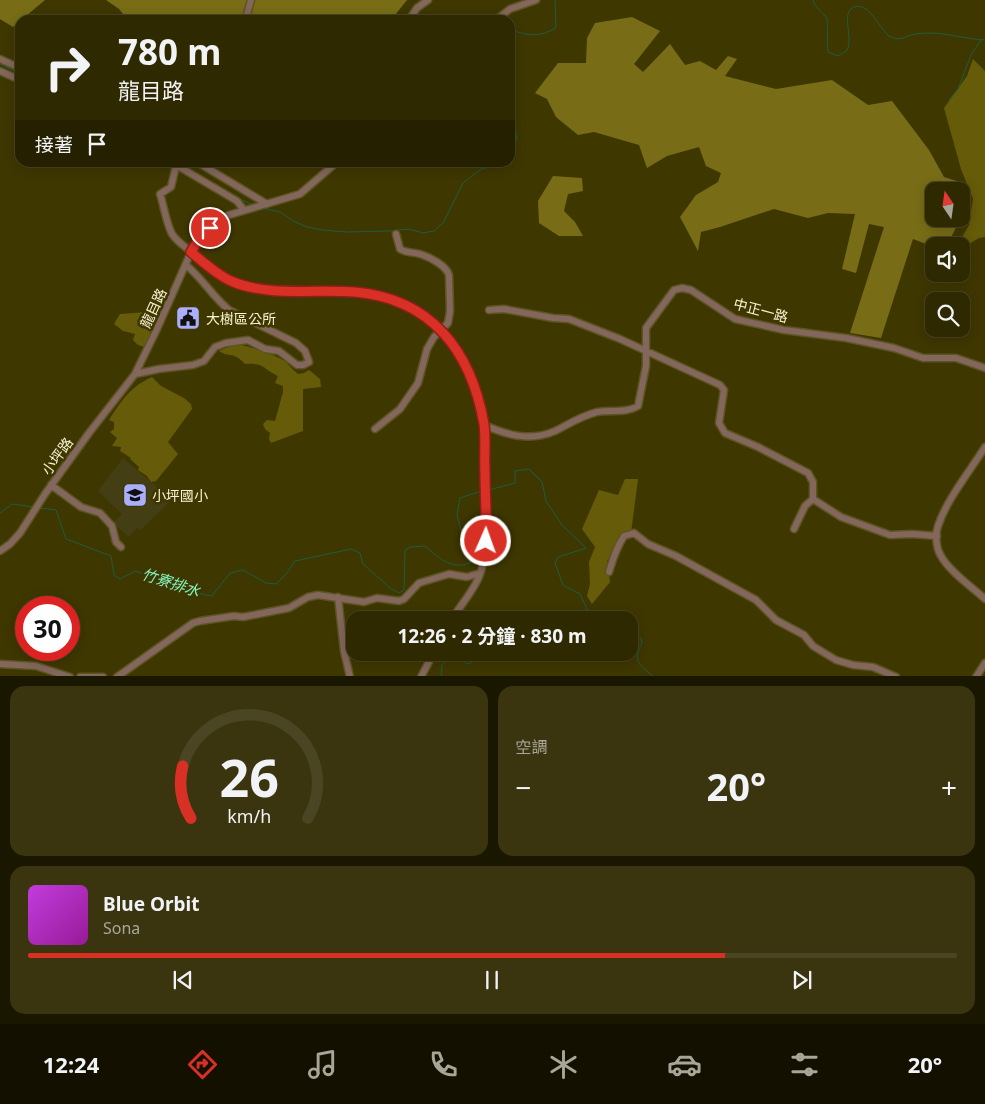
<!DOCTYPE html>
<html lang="zh-TW">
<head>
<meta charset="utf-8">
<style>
	:root { --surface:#2f2900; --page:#3b350f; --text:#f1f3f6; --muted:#a7a699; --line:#4a4522; --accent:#d93025 }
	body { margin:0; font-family:"Noto Sans","Noto Sans TC",sans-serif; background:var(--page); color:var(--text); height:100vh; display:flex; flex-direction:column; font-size:19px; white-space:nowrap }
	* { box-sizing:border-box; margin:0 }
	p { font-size:16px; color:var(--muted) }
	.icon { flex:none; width:28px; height:28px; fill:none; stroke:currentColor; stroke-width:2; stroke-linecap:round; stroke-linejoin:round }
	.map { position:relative; height:676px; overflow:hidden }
	.panel { display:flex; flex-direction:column; gap:10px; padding:10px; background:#1a1700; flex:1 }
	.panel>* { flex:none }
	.guide { position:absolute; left:15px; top:15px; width:500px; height:152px; border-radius:15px; box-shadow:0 2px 12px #0003,0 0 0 1px var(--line); background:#2f2900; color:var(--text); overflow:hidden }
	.needle { width:32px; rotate:347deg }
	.controls { position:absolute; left:925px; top:182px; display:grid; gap:10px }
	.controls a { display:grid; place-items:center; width:45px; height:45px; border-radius:10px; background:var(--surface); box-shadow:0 2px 12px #0003,0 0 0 1px var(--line); font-size:25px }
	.speed { position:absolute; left:15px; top:596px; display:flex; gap:10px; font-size:25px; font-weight:700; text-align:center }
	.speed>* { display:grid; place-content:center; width:65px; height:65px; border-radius:50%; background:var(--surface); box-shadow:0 2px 12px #0003,0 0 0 1px var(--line); line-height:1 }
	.speed .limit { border:8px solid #d22; background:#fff; color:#111 }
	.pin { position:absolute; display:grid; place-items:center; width:42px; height:42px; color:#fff; margin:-21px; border:2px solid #fff; border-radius:50%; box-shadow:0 1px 5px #0007 }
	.me { position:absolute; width:55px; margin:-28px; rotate:2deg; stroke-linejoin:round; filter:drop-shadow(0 0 4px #0008) }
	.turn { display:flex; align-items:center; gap:18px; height:105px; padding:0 20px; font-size:22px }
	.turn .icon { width:65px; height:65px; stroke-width:2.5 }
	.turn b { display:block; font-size:35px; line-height:42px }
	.then { display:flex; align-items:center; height:48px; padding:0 20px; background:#0003; gap:10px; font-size:19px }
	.big { font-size:38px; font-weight:700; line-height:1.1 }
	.panel .card { flex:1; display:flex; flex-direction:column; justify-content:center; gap:8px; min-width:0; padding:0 18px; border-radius:15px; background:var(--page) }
	.panel .dial { align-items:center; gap:0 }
	.dial svg { height:130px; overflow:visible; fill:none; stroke:var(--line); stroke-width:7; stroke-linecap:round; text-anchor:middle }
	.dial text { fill:var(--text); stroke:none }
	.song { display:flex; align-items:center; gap:15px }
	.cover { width:60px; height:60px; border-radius:8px; background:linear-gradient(135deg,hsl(290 70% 55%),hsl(300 70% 35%)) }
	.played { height:5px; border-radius:2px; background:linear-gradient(90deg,var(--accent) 75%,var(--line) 75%) }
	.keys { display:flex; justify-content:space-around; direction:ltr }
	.heat { display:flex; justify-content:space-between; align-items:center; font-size:28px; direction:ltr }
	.panel .tiles { flex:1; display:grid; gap:10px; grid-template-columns:1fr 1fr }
	.card:last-child { grid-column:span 2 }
	.trip { position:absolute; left:346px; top:611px; width:292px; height:50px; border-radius:15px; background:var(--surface); box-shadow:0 2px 12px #0003,0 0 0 1px var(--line); font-weight:700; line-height:50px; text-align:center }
	.menu { display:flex; height:80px; justify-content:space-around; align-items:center; background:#131000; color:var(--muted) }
	.menu .icon { width:35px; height:35px }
	.menu .active { color:var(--accent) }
	.menu b { font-size:22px; color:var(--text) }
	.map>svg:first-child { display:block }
	.built { fill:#443e15 }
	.green { fill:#665b08 }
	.forest { fill:#786d16 }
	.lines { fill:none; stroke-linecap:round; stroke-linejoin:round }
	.stream { stroke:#1c5e41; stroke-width:1 }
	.minor-casing { stroke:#5d5521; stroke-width:9 }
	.minor { stroke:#83665c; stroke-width:6 }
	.route-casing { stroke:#8d1f18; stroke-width:12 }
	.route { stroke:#d93025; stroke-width:9 }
	.labels { text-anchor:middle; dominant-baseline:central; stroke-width:5; stroke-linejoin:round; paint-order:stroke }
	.street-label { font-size:14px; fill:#f8f3d1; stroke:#3f3700 }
	.poi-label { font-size:14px; fill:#f8f3d1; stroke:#3f3700; text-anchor:start }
	.water-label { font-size:15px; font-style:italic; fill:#80f3bc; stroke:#3f3700 }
</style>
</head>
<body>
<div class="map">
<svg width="985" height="677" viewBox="0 0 985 677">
	<rect width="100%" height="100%" fill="#3f3700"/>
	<!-- built -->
	<path class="built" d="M123 458 172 500 140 530 137 528 129 537 113 523 122 514 98 491Z"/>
	<!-- green -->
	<path class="green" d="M973 59 985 71V237L979 238 961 249V246H957L969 225 973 199 961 169 944 108 967 76Z
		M167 305 152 331 145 347 138 345 133 340 135 334 123 331 114 324 120 314 147 312 157 307Z
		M235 344C247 345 276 355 286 362 290 366 293 370 298 374L304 373 309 370 320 379 321 387 303 389V431L271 443 269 439 270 433 265 429 263 424 267 420 275 421 283 392V386L275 383 278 376C261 368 266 363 245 364 233 351 230 358 219 351Z
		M152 377 161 386 184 398 191 404 192 409 168 442 178 454 156 481 151 482 147 476 138 470 139 467 130 459 131 458 120 451 121 447 112 446 117 438 110 432 114 429V422L109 420C121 401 131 386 152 377Z
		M625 479H638L631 533 619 544 607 561 610 582 592 604 587 596 590 584 589 562 595 547 582 529 599 490 618 495Z"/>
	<!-- forest -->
	<path class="forest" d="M0 0H45L13 27 0 19Z
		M106 0H407L391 20H128L119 9Z
		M632 17 660 31 634 64 643 72 670 44 685 65 700 61 716 70 728 56 737 59 725 76 776 89 832 80 868 105 892 101 929 150 944 177 960 182 967 205 961 216V191H934V219H960L947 246 934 247 913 239 881 338 850 333 884 227 869 224 856 273 842 269 855 214 828 213 808 218 774 209 720 227 701 232 698 251 680 217 696 195 718 182 721 173 706 166 699 147 667 156 647 168 639 145 594 132 578 135 556 117 547 99 535 93 558 63H586L587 38 595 23Z
		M553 176 582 178 583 191 568 194 564 211 575 222 583 236H559L539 223 538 201Z"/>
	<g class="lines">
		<!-- stream -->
		<path class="stream" d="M813 0C815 9 823 11 827 19 828 22 827 45 828 52L838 56C841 54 845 53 847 50 854 39 840 13 854 7 870 1 880 32 891 37 902 42 906 35 916 34 939 30 962 39 985 40
			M510 33 514 31C532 36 539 37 556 28L555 0
			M0 64 20 74
			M949 100 958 89 971 55 981 40
			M510 102C511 116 515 126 517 139L510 147
			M180 163 209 181
			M238 198 252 205
			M261 208 280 212 293 221 307 227 322 230 347 232 389 231 409 229 423 233 434 231 443 223 463 183 481 169 495 165 497 162
			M489 490 515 483V471L529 469 542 482 546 501 562 525 586 548 558 557 555 563 563 585 580 594 587 609 605 620
			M40 508 56 510 66 539 111 556 114 575 120 579 135 571 201 594 212 596 230 573 243 570 266 583 276 584 286 574 295 561 351 549 360 553 363 564 390 588 399 593 404 590 405 551 410 547 425 546C439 558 451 570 470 563L457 515 460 498 482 491
			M0 513 12 504 34 507
			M542 620 545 618 577 615 586 609
			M630 633 641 638 642 643C632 662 639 664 654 677
			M441 677 442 665 447 659 456 658 469 664 476 660 477 652"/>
		<defs>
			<path id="minor" d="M248 20 246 18 251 0
				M409 20 417 8 428 0
				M496 20 510 9 536 0
				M0 59 20 68
				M0 71 20 80
				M171 162 237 201 244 210
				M177 162 171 187 160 194C164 206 166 223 172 234 178 243 186 247 194 254 204 264 218 275 230 281 248 289 270 289 290 290 349 292 408 287 448 339 467 363 481 395 484 426 485 438 484 451 484 463 485 497 493 553 476 583 469 596 459 608 451 620
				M197 162 267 204
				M489 310 504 309 553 318 569 319 620 339 720 385 724 390 719 423 725 433 758 447 808 473 813 482V499L805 506 794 529
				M135 374 159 369 193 365 204 361 215 347 226 343 248 340 265 349 279 351 297 365H303L309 362 305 351 296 343 229 310C213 297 202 278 186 265
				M484 425C507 435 530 442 555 431 569 424 581 416 597 412 611 409 625 414 638 406L646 366V328L674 290 682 288 691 290 735 319 784 330 846 338 894 348 923 358H956L985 368
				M375 429 400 409 418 383 427 349 434 337 448 323 450 311 449 275C446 265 429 257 420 254 412 252 406 253 400 249L396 234
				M985 447C970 471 947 499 938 526 935 535 936 548 941 556 949 571 972 587 985 599
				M51 485 81 507 100 513 112 526 116 542 121 547
				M813 499 841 517 890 535 912 534 937 536
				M0 551 10 544 20 533 45 494 89 433 135 374 157 329 191 252 202 234 218 221 229 215 300 194 337 162
				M609 572C613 559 616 548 624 536L634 533 648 544 676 556 756 600 776 620 804 635 813 646 836 660 853 665 873 667 896 677
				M338 597 344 651 350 677
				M0 664 36 666 70 677
				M80 677H103
				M117 677 193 623 200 621 234 616 243 617 279 610 289 608 308 597 318 595 364 602 377 598 399 601 404 599 419 583 449 574 467 577 480 573
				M421 677 434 652
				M976 677 985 663"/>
		</defs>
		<!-- minor casing -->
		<use href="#minor" class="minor-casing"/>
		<!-- minor -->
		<use href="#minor" class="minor"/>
	</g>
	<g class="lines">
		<defs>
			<path id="route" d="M210 228 202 234 191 252C203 262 217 275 231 281 267 297 316 289 355 292 432 299 471 351 484 424 486 439 484 457 485 473 485 496 487 518 486 541"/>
		</defs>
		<!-- route casing -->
		<use href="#route" class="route-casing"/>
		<!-- route -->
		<use href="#route" class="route"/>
	</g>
	<!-- icons -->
	<defs>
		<symbol id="civic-square" viewBox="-11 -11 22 22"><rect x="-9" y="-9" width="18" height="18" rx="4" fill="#abaffb" stroke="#3f3700"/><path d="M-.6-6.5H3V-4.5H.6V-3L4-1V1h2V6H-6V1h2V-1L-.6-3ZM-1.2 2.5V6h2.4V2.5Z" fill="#111"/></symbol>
		<symbol id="school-square" viewBox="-11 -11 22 22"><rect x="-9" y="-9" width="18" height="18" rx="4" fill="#abaffb" stroke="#3f3700"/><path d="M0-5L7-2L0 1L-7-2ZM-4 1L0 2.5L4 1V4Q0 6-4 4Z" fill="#111"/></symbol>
	</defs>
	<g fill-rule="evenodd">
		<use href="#civic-square" x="174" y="304" width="28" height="28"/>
		<use href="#school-square" x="121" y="481" width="28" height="28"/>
	</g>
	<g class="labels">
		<!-- street labels -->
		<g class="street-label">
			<text transform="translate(153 308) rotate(-65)">龍目路</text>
			<text transform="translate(761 310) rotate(15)">中正一路</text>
			<text transform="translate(57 456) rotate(-54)">小坪路</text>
		</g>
		<!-- poi labels -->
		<g class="poi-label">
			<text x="206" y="318">大樹區公所</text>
			<text x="152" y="495">小坪國小</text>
		</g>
		<!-- water labels -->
		<g class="water-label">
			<text transform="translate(171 582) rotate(18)">竹寮排水</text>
		</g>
	</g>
</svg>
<div class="controls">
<a><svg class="needle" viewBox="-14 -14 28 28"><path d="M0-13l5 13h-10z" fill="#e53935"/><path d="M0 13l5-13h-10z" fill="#a7a699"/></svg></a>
<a><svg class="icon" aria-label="sound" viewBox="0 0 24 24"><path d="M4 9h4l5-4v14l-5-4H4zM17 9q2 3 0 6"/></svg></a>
<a><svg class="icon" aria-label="search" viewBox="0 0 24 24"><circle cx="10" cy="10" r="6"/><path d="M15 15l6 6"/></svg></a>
</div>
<div class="speed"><div class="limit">30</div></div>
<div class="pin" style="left:210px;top:228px;background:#d93025"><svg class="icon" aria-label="arrive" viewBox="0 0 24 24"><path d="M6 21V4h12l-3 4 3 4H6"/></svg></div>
<svg class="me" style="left:486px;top:541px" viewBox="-20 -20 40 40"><circle r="17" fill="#d93025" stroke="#fff" stroke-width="3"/><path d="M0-11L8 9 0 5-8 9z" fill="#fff"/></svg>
<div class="trip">12:26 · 2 分鐘 · 830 m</div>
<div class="guide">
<div class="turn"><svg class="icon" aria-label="right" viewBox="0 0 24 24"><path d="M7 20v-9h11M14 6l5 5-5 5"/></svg><div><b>780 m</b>龍目路</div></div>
<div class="then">接著<svg class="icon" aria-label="arrive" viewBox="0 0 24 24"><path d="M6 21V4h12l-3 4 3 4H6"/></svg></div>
</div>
</div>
<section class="panel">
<div class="tiles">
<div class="card dial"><svg viewBox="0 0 100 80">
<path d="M14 69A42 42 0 1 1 86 69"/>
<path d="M14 69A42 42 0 0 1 9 37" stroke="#d93025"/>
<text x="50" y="56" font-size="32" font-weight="700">26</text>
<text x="50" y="72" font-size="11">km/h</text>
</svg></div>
<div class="card"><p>空調</p>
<div class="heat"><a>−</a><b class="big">20°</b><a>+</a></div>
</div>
<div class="card">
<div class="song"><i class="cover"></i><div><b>Blue Orbit</b><p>Sona</p></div></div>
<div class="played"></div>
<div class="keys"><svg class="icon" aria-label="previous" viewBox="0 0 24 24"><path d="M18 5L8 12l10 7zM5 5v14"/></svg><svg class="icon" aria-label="pause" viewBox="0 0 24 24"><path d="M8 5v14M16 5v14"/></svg><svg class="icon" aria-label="next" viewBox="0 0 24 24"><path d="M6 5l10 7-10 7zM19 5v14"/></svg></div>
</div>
</div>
</section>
<nav class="menu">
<b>12:24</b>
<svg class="icon active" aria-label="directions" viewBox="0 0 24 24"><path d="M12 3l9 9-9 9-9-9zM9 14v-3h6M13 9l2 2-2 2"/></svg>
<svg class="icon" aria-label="music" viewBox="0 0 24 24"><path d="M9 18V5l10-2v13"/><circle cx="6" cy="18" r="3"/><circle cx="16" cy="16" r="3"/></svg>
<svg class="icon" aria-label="phone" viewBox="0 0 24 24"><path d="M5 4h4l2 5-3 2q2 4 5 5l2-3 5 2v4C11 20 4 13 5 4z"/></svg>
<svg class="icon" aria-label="climate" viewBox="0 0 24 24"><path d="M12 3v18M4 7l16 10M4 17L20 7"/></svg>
<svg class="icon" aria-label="car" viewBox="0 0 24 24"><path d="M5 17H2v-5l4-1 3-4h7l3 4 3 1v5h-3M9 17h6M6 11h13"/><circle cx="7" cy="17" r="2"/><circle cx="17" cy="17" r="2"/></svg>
<svg class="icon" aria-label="filters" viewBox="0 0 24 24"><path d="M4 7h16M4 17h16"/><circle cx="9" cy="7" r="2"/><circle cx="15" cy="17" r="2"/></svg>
<b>20°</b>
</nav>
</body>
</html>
